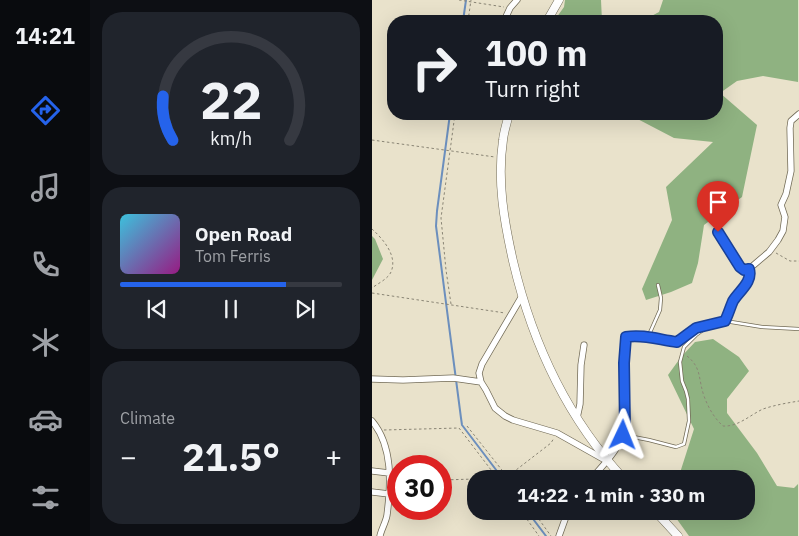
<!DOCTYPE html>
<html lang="en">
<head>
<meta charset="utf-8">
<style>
	:root { --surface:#171b24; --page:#20242c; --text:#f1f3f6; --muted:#9ea1a6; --line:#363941; --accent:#2563eb }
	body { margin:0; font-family:"IBM Plex Sans",sans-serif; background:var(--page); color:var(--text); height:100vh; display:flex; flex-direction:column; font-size:19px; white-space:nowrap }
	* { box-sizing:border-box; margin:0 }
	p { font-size:16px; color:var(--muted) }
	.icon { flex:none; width:28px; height:28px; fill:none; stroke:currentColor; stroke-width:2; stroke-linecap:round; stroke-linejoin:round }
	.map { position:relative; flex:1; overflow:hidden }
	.side { display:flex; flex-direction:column; gap:12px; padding:12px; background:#0d0f14; width:282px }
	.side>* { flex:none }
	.hud { position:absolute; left:15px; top:15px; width:336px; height:105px; border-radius:20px; box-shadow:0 5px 20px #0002; background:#171b24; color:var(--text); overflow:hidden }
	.speed { position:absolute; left:15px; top:455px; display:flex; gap:10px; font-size:25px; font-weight:700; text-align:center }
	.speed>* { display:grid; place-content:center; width:65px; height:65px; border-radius:50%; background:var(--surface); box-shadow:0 5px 20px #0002; line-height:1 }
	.speed .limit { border:8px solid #d22; background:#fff; color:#111 }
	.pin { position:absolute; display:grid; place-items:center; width:42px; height:42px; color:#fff; margin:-51px -21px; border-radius:50% 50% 50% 0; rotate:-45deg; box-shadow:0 0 5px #0007 }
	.pin .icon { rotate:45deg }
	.me { position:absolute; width:55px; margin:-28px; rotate:2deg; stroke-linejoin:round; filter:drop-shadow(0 0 4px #0008) }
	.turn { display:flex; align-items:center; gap:18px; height:105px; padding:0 15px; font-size:22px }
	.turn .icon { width:65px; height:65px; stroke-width:2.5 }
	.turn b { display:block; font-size:35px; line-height:42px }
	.big { font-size:38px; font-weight:800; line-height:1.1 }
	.side .card { flex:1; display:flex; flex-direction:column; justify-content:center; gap:8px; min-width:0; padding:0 18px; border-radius:20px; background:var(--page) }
	.side .dial { align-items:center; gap:0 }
	.dial svg { height:130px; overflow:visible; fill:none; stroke:var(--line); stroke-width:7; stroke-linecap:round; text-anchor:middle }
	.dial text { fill:var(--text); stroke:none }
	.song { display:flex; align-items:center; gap:15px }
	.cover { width:60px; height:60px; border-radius:8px; background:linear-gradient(135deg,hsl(190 70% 55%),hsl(310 70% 35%)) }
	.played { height:5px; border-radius:2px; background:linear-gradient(90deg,var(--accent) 75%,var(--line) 75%) }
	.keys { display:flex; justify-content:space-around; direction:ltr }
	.heat { display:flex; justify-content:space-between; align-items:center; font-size:28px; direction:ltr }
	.trip { position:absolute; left:95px; top:470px; width:288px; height:50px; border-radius:20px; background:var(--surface); box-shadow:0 5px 20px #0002; font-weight:800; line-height:50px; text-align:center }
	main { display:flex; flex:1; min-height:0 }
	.dock { display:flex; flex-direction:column; width:90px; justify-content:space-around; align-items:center; background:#090b0e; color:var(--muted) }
	.dock .icon { width:35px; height:35px }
	.dock .selected { color:var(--accent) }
	.dock b { font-size:22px; color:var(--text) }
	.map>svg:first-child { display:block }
	.forest { fill:#8fb281 }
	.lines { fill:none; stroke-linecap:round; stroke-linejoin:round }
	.stream { stroke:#6c8fbd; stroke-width:2 }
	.lane-casing { stroke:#726b57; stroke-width:4 }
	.street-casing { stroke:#726b57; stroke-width:7 }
	.secondary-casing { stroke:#726b57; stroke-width:9 }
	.path { stroke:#8a8575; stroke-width:1; stroke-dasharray:2.5 2.5; stroke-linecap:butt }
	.lane { stroke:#fff; stroke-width:2.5 }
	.street { stroke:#fff; stroke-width:5.5 }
	.secondary { stroke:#fff; stroke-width:8 }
	.route-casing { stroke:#184099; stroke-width:12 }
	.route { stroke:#2563eb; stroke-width:9 }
</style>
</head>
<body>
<main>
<nav class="dock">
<b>14:21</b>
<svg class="icon selected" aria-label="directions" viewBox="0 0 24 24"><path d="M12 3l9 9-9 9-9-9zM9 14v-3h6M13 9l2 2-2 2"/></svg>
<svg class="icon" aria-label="music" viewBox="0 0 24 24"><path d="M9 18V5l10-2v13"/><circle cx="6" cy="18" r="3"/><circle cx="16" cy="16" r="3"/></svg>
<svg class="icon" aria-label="phone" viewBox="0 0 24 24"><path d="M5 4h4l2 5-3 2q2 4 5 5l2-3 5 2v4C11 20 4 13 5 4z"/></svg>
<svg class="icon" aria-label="climate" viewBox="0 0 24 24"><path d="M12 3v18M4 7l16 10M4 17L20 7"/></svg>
<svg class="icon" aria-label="car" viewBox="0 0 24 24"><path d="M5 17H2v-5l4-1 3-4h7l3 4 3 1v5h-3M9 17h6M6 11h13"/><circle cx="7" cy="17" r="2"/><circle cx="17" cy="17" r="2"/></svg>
<svg class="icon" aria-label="filters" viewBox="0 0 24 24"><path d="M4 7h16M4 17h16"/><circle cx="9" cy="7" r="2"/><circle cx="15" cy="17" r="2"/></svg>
</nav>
<section class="side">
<div class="card dial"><svg viewBox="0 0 100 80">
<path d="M14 69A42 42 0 1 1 86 69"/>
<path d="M14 69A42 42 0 0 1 8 42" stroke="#2563eb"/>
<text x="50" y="56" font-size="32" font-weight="700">22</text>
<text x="50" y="72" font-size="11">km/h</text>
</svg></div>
<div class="card">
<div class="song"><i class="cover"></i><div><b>Open Road</b><p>Tom Ferris</p></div></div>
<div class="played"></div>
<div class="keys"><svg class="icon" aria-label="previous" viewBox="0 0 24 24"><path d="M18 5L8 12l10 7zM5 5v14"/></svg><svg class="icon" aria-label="pause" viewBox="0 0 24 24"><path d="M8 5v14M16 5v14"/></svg><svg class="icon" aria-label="next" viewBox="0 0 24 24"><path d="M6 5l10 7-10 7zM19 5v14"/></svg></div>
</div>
<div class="card"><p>Climate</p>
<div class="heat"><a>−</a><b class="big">21.5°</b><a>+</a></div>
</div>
</section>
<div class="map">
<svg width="427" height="536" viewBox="0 0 427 536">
	<rect width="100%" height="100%" fill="#e9e2cb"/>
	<!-- forest -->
	<path class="forest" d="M193 0H229L230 21H182L192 7Z
		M291 0H426V82L391 76 365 81 348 93 385 125 370 197 332 225 326 263 320 283 299 292 274 300 270 289 300 220 294 187 341 142 302 138 256 114H345V21H270L287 12Z
		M0 236 3 239 11 259 0 280Z
		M341 339 367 357 377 371 355 399V413L385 453 405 486 422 488 426 484V536H317L299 511H374V479H306L322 429 296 375 309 357 323 342Z"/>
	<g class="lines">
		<!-- stream -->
		<path class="stream" d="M91 21 94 0
			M78 114 65 211 64 226 89 418 90 425 131 479
			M155 511 174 536"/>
		<defs>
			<path id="lane" d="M346 232 368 267 372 270 375 269
				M353 321 390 327 427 329
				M276 337 288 310 289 298 286 285
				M251 435 277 440 304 447 312 444 317 421 316 399 314 391 310 381 308 362 312 347 324 335 335 327"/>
			<path id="street" d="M132 21 138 8 145 0
				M150 296 110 364 107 373 109 382 114 390 123 408 133 416 141 420 185 433 233 460
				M0 379 31 380 81 378 109 382
				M205 418 208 404 209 365 212 345
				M0 421C21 446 19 484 15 515 14 522 9 530 8 536
				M0 471 17 473
				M219 479C233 463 248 449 253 428L251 363 253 337C271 334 288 340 305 342L324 328 353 321C356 315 358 308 361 301 367 291 381 282 377 269L397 252 406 240 411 231 413 217 409 205 414 194 419 171 418 128 419 121 427 114
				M0 492 17 494
				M187 536 196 511"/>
			<path id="secondary" d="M175 21 187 0
				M137 114C135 122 132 131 131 140 125 181 132 221 141 261 160 342 195 418 252 479
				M283 511 306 536"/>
		</defs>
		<!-- lane casing -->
		<use href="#lane" class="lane-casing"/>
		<!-- street casing -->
		<use href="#street" class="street-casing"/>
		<!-- secondary casing -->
		<use href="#secondary" class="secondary-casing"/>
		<!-- path -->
		<path class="path" d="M87 0 132 7
			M96 21 99 0
			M0 140 123 157
			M0 229C11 239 26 256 19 272 16 279 5 284 0 288
			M404 253 418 261H427
			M0 293 133 313
			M79 304 74 270 69 218 83 114
			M315 356C330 368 326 379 332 396 336 407 342 418 351 426 366 427 378 415 391 409 403 405 415 403 427 401
			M95 426 137 479
			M12 430 87 428 126 479
			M107 479 135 477 179 443 182 438
			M69 480 104 479
			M149 511 167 536
			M161 511 179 536"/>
		<!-- lane -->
		<use href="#lane" class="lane"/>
		<!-- street -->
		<use href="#street" class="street"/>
		<!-- secondary -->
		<use href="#secondary" class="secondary"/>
	</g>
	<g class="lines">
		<defs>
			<path id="route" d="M251 435 253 428 252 363 254 337C271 334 288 340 305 342L324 328 353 321C356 315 358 308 361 301 367 291 381 282 377 269L372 270 368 267 346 232"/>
		</defs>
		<!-- route casing -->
		<use href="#route" class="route-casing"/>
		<!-- route -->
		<use href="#route" class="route"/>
	</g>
</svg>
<div class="speed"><div class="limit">30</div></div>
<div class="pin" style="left:346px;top:232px;background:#d93025"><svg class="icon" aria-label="arrive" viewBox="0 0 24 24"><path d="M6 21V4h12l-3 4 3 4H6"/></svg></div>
<svg class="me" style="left:251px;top:435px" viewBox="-20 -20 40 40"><path d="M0-17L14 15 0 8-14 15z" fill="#2563eb" stroke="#fff" stroke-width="4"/></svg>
<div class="trip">14:22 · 1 min · 330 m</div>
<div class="hud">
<div class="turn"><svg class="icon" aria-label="right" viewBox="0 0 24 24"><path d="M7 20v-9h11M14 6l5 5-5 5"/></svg><div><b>100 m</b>Turn right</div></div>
</div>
</div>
</main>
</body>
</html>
